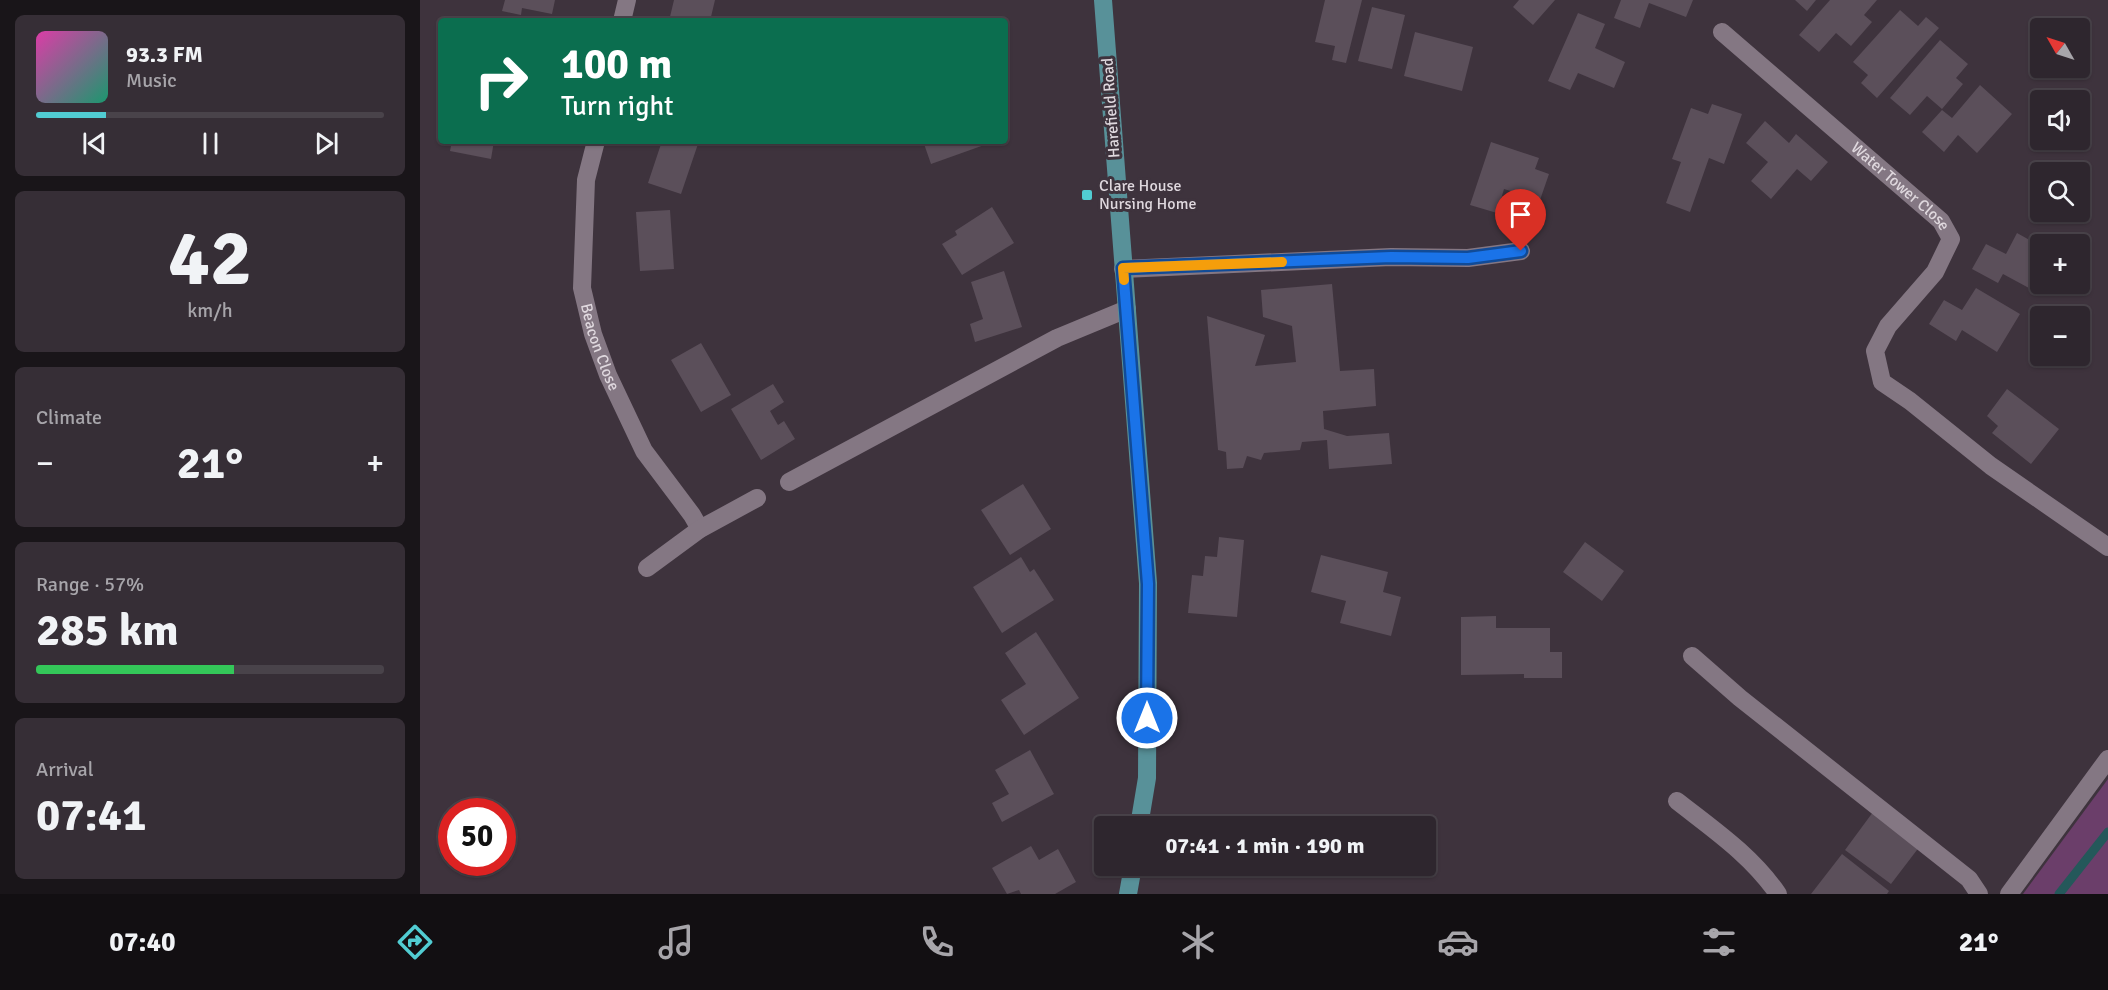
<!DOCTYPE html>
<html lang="en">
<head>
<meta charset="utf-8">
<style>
	:root { --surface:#2e262e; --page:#362e36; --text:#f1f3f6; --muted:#a7a5aa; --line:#49434a; --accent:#51ccd2 }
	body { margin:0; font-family:Signika,sans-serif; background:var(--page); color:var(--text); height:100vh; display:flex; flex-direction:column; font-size:22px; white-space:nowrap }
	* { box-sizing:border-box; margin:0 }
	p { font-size:20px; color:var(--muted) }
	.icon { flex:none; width:33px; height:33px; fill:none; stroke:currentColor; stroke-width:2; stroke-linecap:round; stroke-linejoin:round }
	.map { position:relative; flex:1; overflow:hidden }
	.side { display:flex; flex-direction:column; gap:15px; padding:15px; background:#191519; width:420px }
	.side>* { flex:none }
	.guide { position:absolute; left:18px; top:18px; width:570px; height:126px; border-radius:6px; box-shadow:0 2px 4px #0004,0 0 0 2px var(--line); background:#0b6e4f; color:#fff; overflow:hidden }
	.needle { width:39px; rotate:309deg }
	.fabs { position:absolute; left:1610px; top:18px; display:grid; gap:12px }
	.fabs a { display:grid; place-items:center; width:60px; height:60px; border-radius:6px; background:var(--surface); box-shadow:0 2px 4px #0004,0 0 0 2px var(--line); font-size:30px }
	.speed { position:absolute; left:18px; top:798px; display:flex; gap:12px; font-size:30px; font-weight:700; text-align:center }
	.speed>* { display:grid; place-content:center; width:78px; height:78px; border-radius:50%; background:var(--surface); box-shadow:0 2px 4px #0004,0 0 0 2px var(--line); line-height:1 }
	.speed .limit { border:9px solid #d22; background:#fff; color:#111 }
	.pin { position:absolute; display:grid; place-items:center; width:51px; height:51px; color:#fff; margin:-62px -26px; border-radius:50% 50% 50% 0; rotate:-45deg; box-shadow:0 0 6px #0007 }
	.pin .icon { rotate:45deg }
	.me { position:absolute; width:66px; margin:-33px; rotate:0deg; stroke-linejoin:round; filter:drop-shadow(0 0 4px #0008) }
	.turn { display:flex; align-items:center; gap:21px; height:126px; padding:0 24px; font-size:27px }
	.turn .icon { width:78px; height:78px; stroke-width:2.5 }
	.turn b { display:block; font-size:42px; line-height:51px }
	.big { font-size:45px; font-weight:700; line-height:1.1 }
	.side .tile { flex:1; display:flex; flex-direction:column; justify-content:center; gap:9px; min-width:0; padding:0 21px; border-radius:9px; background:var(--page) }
	.side .dial { align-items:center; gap:0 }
	.dial b { font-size:78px; line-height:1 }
	.song { display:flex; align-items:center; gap:18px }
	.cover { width:72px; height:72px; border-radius:9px; background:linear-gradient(135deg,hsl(320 70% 55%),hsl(160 70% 35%)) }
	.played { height:6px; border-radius:3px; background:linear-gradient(90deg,var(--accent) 20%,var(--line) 20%) }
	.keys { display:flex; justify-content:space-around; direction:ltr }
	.heat { display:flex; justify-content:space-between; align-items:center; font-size:33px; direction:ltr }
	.charge { height:9px; border-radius:4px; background:linear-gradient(90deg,#34c759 57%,var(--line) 0) }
	.trip { position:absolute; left:674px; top:816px; width:342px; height:60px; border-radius:6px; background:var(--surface); box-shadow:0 2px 4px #0004,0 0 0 2px var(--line); font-weight:700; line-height:60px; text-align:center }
	.menu { display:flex; height:96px; justify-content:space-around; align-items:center; background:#120f12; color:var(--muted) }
	.menu .icon { width:42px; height:42px }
	.menu .active { color:var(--accent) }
	.menu b { font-size:27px; color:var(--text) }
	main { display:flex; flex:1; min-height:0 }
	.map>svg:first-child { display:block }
	.green { fill:#6b3e6a }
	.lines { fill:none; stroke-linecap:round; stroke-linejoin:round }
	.stream { stroke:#24585a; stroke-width:9 }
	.building { fill:#5b4f5a }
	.minor { stroke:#847783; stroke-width:18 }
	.major { stroke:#589199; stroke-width:18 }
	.route-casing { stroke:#114b97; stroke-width:15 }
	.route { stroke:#1a73e8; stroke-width:10 }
	.slow { stroke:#f59e0b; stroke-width:10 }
	.poi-dot { fill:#51ccd2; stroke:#3e333d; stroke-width:2 }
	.labels { text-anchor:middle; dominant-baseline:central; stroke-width:6; stroke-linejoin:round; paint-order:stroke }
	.street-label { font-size:16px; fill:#dfd8de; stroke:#3e333d }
	.poi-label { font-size:16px; fill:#dfd8de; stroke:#3e333d; text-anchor:start }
</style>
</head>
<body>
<main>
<section class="side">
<div class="tile">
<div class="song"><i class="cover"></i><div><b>93.3 FM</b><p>Music</p></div></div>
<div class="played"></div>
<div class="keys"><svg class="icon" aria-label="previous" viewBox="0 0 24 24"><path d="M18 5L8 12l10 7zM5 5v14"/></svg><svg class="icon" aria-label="pause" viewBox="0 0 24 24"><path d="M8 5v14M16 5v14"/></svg><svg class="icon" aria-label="next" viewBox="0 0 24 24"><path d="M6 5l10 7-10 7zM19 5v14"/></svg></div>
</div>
<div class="tile dial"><b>42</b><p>km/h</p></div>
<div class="tile"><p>Climate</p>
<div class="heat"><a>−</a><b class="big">21°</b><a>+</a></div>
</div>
<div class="tile"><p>Range · 57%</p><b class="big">285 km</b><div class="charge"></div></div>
<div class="tile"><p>Arrival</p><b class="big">07:41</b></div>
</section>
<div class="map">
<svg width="1688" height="894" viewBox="0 0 1688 894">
	<rect width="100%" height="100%" fill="#3e333d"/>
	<!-- green -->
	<path class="green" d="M1688 779V894H1603Z"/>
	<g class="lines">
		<!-- stream -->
		<path class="stream" d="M1639 894 1688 832"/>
	</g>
	<!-- building -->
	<path class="building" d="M85 0H135L132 14 102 8 101 15 82 11Z
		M254 0H295L290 21H249Z
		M905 0H942L926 63 912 60 915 46 895 42Z
		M1099 0H1135L1113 25 1093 7Z
		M1201 0H1273L1266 17 1229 3 1220 28 1194 18Z
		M1375 0H1396L1387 11Z
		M1410 0H1457L1444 15 1452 22 1431 46 1416 33 1399 52 1379 35Z
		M952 7 985 15 972 69 938 61Z
		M1480 10 1498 26 1506 17 1519 28 1457 98 1441 83 1448 75 1433 62Z
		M1158 13 1185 24 1175 48 1205 62 1194 88 1158 73 1150 90 1128 81Z
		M995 32 1053 47 1042 91 984 76Z
		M1520 40 1548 64 1536 78 1543 84 1522 109 1507 96 1490 115 1470 98Z
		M1560 85 1592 114 1557 153 1538 135 1524 152 1502 132 1522 110 1532 118Z
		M1292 104 1322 114 1304 164 1289 158 1270 212 1246 203 1261 162 1252 159 1271 108 1288 114Z
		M1345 121 1369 143 1376 134 1408 162 1391 181 1377 169 1351 199 1331 181 1348 162 1326 143Z
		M32 141H74L71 159 30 151Z
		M242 141H279L261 194 228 183Z
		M503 141H566L567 144 511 164Z
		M1071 142 1119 158 1115 169 1129 174 1120 200 1084 189 1077 213 1050 205Z
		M572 207 594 243 542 275 522 244 537 235 535 231Z
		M250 210 254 269 220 271 216 212Z
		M1597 233 1620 246V284H1628L1622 295 1583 274 1578 283 1552 269 1566 244 1586 254Z
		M584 271 602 327 555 342 550 324 563 319 551 282Z
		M912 284 920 371 954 369 956 406 903 411 904 429 927 436 969 433 972 464 909 469 907 440 882 442 880 450 844 453 841 460 827 456 823 468 807 469 806 452 798 450 787 316 845 335 835 366 876 362 872 326 843 317 841 290Z
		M1556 288 1600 314 1577 352 1542 330 1536 341 1509 324 1524 300 1542 310Z
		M281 343 311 395 281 412 251 360Z
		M353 384 364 402 350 411 358 425 364 421 375 439 341 460 311 409Z
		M1587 389 1639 429 1611 464 1572 433 1578 426 1567 416Z
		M603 484 631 529 590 555 561 510Z
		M799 537 824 540 817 617 768 613 772 575 783 576 785 556 797 557Z
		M1165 542 1204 571 1182 601 1143 572Z
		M901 555 968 572 963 592 981 597 971 636 920 623 926 601 891 592Z
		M601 557 610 572 614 569 634 600 582 633 553 587Z
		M1076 616V628H1130V652H1142V678H1104V674L1041 675V617Z
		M616 632 659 698 604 735 581 700 606 684 585 653Z
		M610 750 634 794 582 822 572 803 589 794 575 770Z
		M1453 812 1500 846 1471 884 1425 850Z
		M611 846 619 860 638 849 656 882 635 894H601L599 890 587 894 572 868Z
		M1422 854 1469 891 1467 894H1391Z"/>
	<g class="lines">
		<!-- minor -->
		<g class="minor">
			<path d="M202 21 207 0"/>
			<path id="s1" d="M1302 32 1521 221 1531 239 1515 272 1468 326 1455 351 1462 382 1490 401 1571 466 1688 547"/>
			<path id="s2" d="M176 141 166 180 162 288 173 334 188 375 224 451 272 515 280 529"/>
			<path d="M703 269 971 257 1048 258 1101 251"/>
			<path d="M369 482 637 338 707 309"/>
			<path d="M227 568 280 529 337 498"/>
			<path d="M1272 656 1320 698 1549 879 1559 894"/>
			<path d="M1257 801C1294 830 1331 855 1358 894"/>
			<path d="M1589 894 1688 759"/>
		</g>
		<!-- major -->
		<path class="major" d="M683 0 728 583 727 778 719 826
			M708 894 713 866"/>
	</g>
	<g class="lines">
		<defs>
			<path id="route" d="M727 718 728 584 703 268 971 257 1048 258 1101 251"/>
		</defs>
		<!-- route casing -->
		<use href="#route" class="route-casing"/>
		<!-- route -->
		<use href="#route" class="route"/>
		<!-- slow -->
		<path class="slow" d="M704 280 703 268 862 262"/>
	</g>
	<!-- markers -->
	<rect class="poi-dot" x="661" y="189" width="12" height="12" rx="3"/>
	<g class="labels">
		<!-- street labels -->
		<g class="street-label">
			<text transform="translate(691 108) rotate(-94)">Harefield Road</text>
			<text stroke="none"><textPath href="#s1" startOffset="236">Water Tower Close</textPath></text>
			<text stroke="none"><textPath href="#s2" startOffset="210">Beacon Close</textPath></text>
		</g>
		<!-- poi labels -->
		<g class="poi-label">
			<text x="679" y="186">Clare House<tspan x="679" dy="18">Nursing Home</tspan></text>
		</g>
	</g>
</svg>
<div class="fabs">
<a><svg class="needle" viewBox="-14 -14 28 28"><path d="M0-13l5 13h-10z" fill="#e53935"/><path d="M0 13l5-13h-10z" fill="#a7a5aa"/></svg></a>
<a><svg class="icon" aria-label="sound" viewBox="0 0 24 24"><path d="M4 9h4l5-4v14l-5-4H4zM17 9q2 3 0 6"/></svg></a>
<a><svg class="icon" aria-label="search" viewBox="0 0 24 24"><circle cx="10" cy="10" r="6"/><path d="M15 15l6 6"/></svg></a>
<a>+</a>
<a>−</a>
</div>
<div class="speed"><div class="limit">50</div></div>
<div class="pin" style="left:1101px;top:251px;background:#d93025"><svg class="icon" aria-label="arrive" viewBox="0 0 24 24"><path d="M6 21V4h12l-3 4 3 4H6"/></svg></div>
<svg class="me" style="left:727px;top:718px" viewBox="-20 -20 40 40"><circle r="17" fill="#1a73e8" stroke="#fff" stroke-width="3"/><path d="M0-11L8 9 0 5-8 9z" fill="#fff"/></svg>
<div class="trip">07:41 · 1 min · 190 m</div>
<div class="guide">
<div class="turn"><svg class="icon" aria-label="right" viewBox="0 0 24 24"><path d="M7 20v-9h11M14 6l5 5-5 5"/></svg><div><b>100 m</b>Turn right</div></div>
</div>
</div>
</main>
<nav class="menu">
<b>07:40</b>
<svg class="icon active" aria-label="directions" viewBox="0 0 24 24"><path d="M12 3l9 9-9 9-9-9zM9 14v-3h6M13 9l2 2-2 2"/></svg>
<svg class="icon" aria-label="music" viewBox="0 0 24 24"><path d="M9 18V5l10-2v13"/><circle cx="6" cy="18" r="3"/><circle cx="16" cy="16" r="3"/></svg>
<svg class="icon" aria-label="phone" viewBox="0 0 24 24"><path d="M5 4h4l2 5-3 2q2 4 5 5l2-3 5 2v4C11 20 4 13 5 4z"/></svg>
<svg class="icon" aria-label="climate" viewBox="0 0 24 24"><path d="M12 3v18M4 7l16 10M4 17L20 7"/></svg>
<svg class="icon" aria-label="car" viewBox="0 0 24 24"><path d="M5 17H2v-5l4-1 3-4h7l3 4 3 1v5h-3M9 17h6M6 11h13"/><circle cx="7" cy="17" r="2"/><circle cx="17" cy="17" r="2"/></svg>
<svg class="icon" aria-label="filters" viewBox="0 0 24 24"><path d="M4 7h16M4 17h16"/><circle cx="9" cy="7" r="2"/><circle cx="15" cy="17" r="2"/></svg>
<b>21°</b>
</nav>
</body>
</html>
